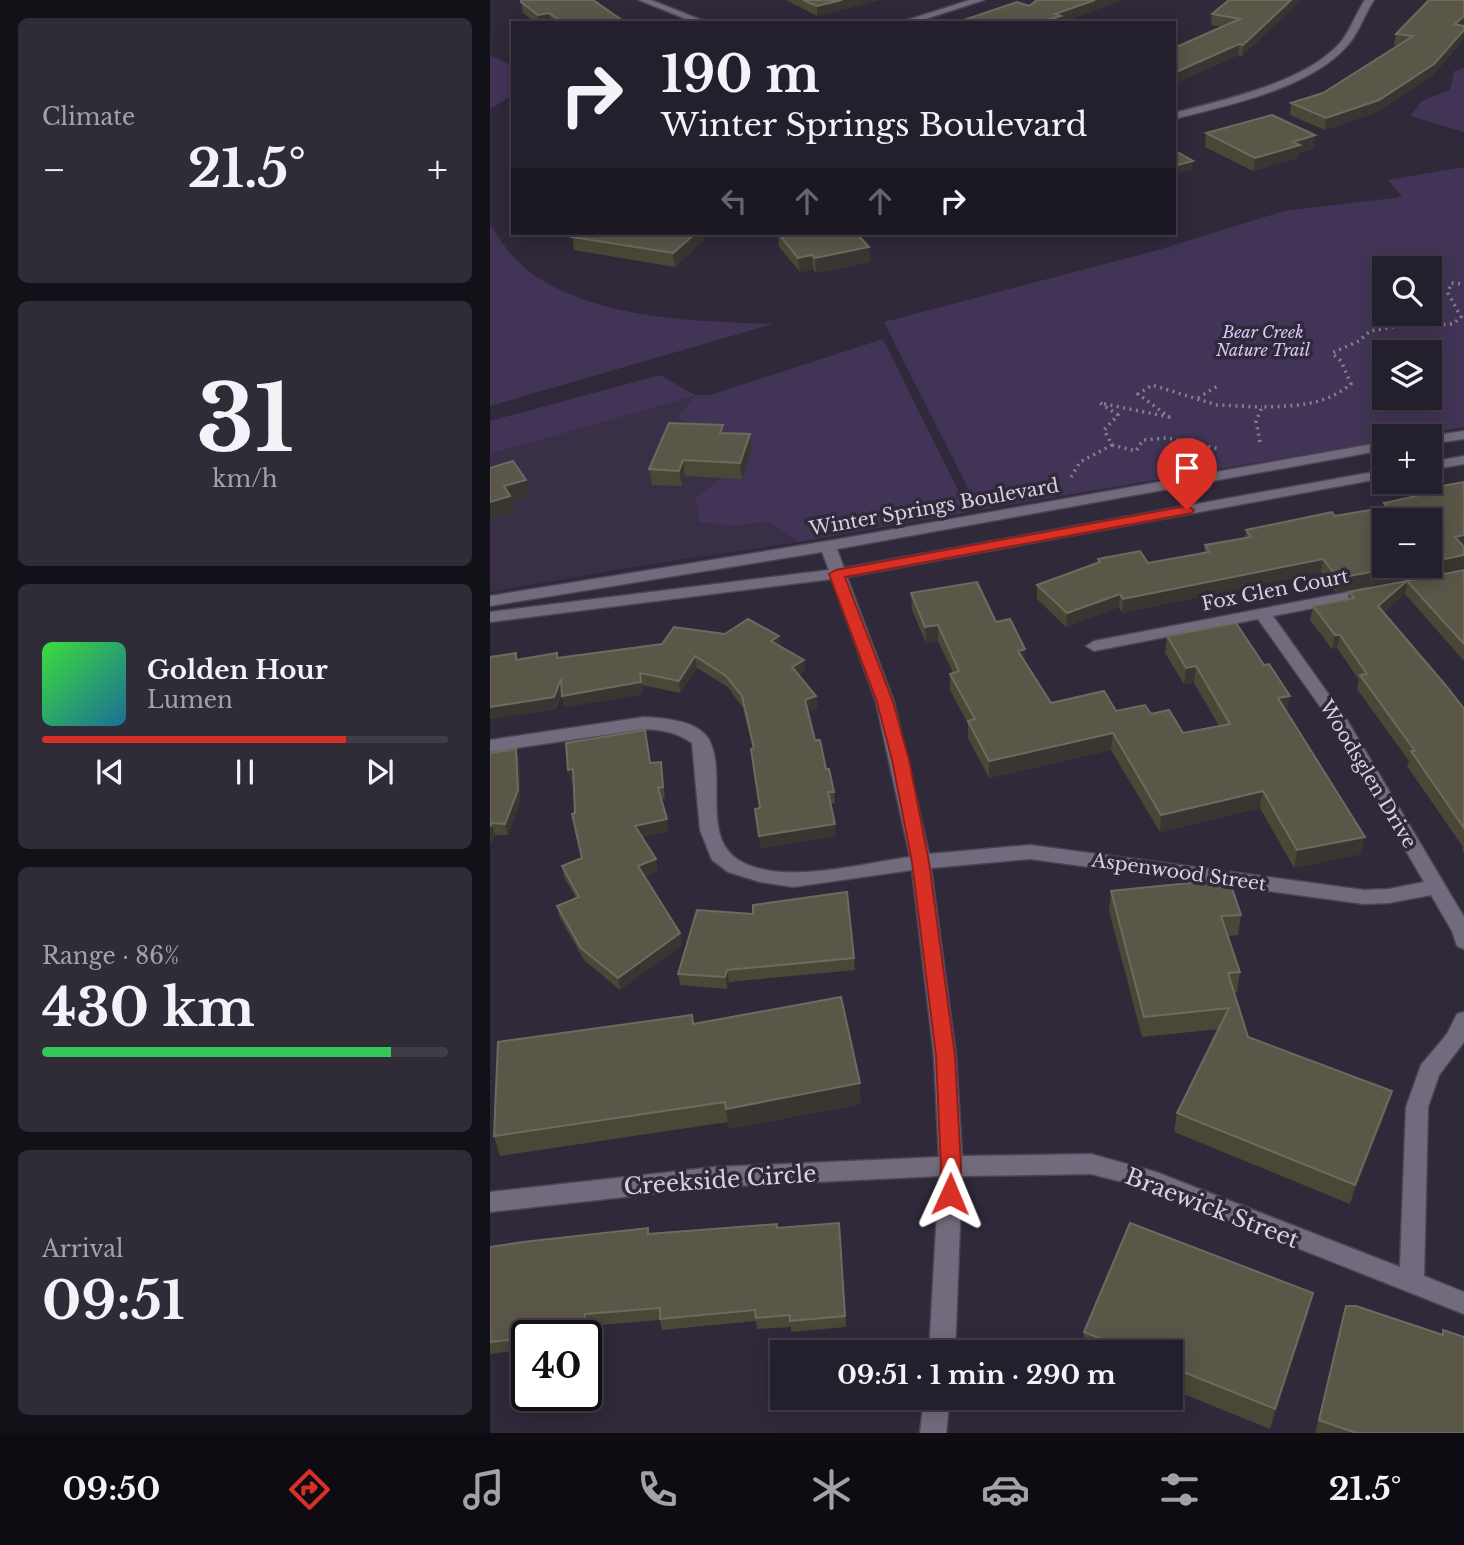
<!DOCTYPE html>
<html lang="en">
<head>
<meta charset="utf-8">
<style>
	:root { --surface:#231f2c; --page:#2f2c38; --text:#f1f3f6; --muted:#a3a2a9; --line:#403d48; --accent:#d93025 }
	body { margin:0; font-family:"Libre Baskerville",serif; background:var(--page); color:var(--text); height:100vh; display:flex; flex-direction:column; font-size:26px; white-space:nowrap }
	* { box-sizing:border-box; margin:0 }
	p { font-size:23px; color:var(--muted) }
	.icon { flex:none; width:38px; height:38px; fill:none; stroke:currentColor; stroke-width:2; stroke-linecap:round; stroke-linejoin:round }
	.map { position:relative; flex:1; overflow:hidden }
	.details { display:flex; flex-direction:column; gap:18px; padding:18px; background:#131118; width:490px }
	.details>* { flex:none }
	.guide { position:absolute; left:21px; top:21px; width:665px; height:214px; border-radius:0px; box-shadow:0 4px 18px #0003,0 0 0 2px var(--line); background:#231f2c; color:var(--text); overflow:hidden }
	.fabs { position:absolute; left:882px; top:256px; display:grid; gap:14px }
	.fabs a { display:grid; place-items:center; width:70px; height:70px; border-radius:0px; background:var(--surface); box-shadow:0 4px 18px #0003,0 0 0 2px var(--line); font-size:35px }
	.speed { position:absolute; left:21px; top:1320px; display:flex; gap:14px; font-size:35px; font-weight:700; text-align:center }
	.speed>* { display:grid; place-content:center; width:91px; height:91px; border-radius:50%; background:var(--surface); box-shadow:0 4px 18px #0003,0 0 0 2px var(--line); line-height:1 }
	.speed .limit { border:4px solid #111; border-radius:10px; background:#fff; color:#111 }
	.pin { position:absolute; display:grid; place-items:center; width:60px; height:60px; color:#fff; margin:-72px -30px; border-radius:50% 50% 50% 0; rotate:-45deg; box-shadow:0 0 7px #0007 }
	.pin .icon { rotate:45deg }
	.me { position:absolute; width:77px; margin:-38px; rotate:1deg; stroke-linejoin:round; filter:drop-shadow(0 0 5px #0008) }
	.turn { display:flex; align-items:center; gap:24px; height:147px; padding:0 35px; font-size:32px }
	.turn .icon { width:91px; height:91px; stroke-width:2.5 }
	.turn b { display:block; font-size:49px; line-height:60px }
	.lanes { display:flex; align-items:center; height:66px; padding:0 35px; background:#0003; justify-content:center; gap:35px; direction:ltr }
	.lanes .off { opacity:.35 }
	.big { font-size:52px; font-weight:700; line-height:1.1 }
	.details .card { flex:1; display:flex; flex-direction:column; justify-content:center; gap:10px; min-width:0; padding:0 24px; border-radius:10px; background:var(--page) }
	.details .dial { align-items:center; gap:0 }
	.dial b { font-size:91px; line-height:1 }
	.song { display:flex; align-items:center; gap:21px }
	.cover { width:84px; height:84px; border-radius:10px; background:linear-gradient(135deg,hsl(120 70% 55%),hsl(200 70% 35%)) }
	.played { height:7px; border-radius:4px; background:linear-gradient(90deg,var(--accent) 75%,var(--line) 75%) }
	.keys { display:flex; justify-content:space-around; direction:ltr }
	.heat { display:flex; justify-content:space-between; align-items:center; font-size:38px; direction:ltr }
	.charge { height:10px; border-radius:5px; background:linear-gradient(90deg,#34c759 86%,var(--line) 0) }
	.trip { position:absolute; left:280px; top:1340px; width:413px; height:70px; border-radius:0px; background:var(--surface); box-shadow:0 4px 18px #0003,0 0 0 2px var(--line); font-weight:700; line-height:70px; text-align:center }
	.tab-bar { display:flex; height:112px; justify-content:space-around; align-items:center; background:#0e0c12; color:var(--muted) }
	.tab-bar .icon { width:49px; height:49px }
	.tab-bar .on { color:var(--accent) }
	.tab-bar b { font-size:32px; color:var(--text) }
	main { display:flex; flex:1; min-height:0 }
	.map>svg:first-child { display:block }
	.built { fill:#393047 }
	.green { fill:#423456; fill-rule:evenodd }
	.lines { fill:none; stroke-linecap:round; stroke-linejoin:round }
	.minor-casing { stroke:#4a4454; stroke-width:3 }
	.path { stroke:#85808e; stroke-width:3.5; stroke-dasharray:2 4.5; stroke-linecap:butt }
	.minor { fill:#726b7d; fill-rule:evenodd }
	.wall { fill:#4a4736 }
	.shaded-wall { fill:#393530 }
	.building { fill:#5a5648; stroke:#6d6a5f; stroke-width:2 }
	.route { fill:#d93025; stroke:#8d1f18; stroke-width:2 }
	.labels { text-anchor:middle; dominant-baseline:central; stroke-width:7; stroke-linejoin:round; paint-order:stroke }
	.far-park-label { font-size:16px; font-style:italic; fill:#dbc7fc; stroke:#2f293a }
	.street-label { font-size:19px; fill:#d6d2de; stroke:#2f293a }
	.near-street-label { font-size:23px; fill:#d6d2de; stroke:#2f293a }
</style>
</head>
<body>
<main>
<section class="details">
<div class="card"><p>Climate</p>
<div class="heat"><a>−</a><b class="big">21.5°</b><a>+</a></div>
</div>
<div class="card dial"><b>31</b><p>km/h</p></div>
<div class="card">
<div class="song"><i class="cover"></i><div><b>Golden Hour</b><p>Lumen</p></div></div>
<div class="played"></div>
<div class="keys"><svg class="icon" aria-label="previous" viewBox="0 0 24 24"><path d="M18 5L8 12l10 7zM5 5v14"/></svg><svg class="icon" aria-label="pause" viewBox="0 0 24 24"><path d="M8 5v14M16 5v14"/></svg><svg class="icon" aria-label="next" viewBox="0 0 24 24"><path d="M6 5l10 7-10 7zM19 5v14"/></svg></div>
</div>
<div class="card"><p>Range · 86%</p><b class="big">430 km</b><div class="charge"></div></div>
<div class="card"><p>Arrival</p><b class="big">09:51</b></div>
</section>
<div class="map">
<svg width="974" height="1433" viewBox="0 0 974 1433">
	<rect width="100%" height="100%" fill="#2f293a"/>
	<!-- built -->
	<path class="built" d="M205 395 216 436 234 476 206 497 246 526 279 522 309 542 155 565 0 592V454Z"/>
	<!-- green -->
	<path class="green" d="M0 55 23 66V95L0 109Z
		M974 68V132L920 116 932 101 960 90 964 71Z
		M974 167V427L923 436H894V441L489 510 394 322 668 250 794 211 912 197 898 180ZM894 268H940V313H894ZM894 352H940V397H894Z
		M0 224C11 243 26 263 45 276 113 320 205 321 283 324L0 406Z
		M393 339 479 512 309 542 279 522 246 526 209 522 206 497 234 476 216 436 188 418 204 396 0 454V421L170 375 205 395H220Z"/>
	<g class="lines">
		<defs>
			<path id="minor" d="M149 0H161L219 23H206Z
				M480 0H494L423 23H408Z
				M875 0H884C874 15 869 33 857 46 819 89 738 105 684 119V113C735 99 815 83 851 42 861 29 866 13 875 0Z
				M974 431V439L940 444V436Z
				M894 442V450L347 549 354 568 894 470V478L357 577 404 702 439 854 540 845 874 890 899 889 934 882 844 726 768 619 604 651 596 646 604 641 879 588 885 590 887 593 885 596 783 616 857 720 974 917V949L967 946 962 931 941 895 899 903 874 904 540 859 441 868 466 1056 472 1156 601 1154 666 1172 910 1267 916 1107 931 1065 957 1034 967 1014 974 1012V1042L949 1075 938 1107 934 1276 974 1292V1314L656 1188 601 1174 472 1176 465 1353H439L449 1176 225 1187 0 1212V1192L225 1167 449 1157 444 1056 422 870 303 887 270 882 238 872 222 860 210 830 202 743C186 732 173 730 154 729L0 752V740L154 717C173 718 206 720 218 738 239 773 208 839 252 862 296 885 373 863 420 857L386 702 342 579 0 622V612L339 570 332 552 0 606V596L338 541Z
				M974 456V464L940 470V462Z
				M434 1398H460L456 1433H430Z"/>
		</defs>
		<!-- minor casing -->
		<use href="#minor" class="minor-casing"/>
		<!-- path -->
		<path class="path" d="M708 398 729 385
			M770 442 766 421 772 407C805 406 834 406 861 384L851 361 842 353 869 341 880 331 908 326 963 324 971 317 958 293 961 283 974 284
			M622 445 646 451 653 440 677 438 730 449
			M581 477 590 462 622 445 614 430 628 415 610 403 679 417 648 394 662 385 727 405 772 407"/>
		<!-- minor -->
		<use href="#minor" class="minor"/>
	</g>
	<!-- wall -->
	<path class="wall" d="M31 0 136 23H46L33 13Z
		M296 0H389L327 16Z
		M739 0H811L752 56 748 55 684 84V48L732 27 721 25 722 14Z
		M974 26V39L942 76 887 112 835 130 800 115 801 103 833 93 908 46 904 45 906 34Z
		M716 133 825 135 823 149 809 153 808 158 763 171 715 147Z
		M288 233 379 247 380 262 326 273 323 269 310 272 289 247Z
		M82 237 215 239 185 267 84 250Z
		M234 433 260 434 262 450 252 479 195 476 192 486 162 485 159 469Z
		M974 482V568L846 592 831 572 632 613 629 607 576 627 547 599V585L608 563V559L658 563 714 553 715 545 755 538 756 530 893 508 894 503 935 494 936 489Z
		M974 570V661L915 594 894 612 974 709V853L972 851 973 847 917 766 919 761 867 689 869 680 847 648 842 649 820 620 823 606 858 599 859 592Z
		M421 593 506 622 535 649V661L561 703 626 711 661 714 693 733 729 726 704 683 694 684 675 653 677 636 797 712 871 854 804 868 770 808 670 832 621 750 499 778 478 738V724L460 690V674L463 673 448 641 436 643 422 610Z
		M235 634 289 636 290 646 315 671 308 675 326 696 327 708 318 711 325 740 344 792 345 803 340 804 346 836 271 848 265 809 270 808 263 749 253 708 238 687 207 668 190 693 152 685 153 694 74 707 72 694 66 709 0 719 26 653 27 660 67 658 172 644Z
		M26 749 29 760 30 802 18 835H5L0 846V753Z
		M171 762 175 799H171L179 831 152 837 168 871 155 876 192 945 130 990 94 960 70 918 67 906 86 898 74 877 72 866 92 858 85 813 84 781 81 782 78 770Z
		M621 891 751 915 748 935 738 936 750 972 747 992H744L758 1037 902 1091 896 1111 860 1204 684 1132 687 1113 729 1029 652 1037 619 911Z
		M364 958 365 970 239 982 237 989 190 985 188 974Z
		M204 1024 371 1104 239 1129 238 1122 10 1156 4 1136Z
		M288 1228 350 1235 356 1327 301 1332V1327L267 1329 266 1321 172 1330 170 1320 98 1326 97 1342 96 1335H37V1349L0 1354V1247L159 1233Z
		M856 1306 952 1334 953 1330 974 1433H825Z
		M818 1314 780 1429 681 1389V1353H592L594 1332Z"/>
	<!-- shaded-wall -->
	<path class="shaded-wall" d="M352 0H389L327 16V6Z
		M605 0H633L571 23H547L565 14Z
		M801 0H811L752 56 753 45Z
		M59 13 61 23H49L48 15Z
		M974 16V25L963 36 965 24Z
		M974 30V39L942 76 887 112 835 130 836 118Z
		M749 44 748 55 684 84V73Z
		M825 135 823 149 809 153 808 158 763 171 765 158 803 142Z
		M703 161 702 170 684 175V166Z
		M206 233H215V239L185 267 183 253Z
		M379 247 380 262 326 273 325 258Z
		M322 255 323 269 310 272 308 258Z
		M260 434 262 450 252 479 250 463Z
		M193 460 195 476 192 486 189 471Z
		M36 480 39 496 21 501 24 512 0 519V502L14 486Z
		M974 535V547L965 537Z
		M974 555V568L846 592 848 578 920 565H940V562Z
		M833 559 831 572 632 613 633 599Z
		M917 581 915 594 886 619 888 606Z
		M630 594 629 607 576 627 577 613Z
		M448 625V641L436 643 435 627Z
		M845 635H850L847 648 842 649Z
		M289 636 290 647 281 641Z
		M535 649V666L528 651Z
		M205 656 207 668 190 693 189 681Z
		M314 660 315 671 303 679 302 667Z
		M706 666 704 683 694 684 696 668Z
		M150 673 153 694 74 707 72 696Z
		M71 679 73 691 66 709 0 719V707Z
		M326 696 327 708 316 712 315 700Z
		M800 696 797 712 788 698Z
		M623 733 621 750 499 778V761Z
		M26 749 29 760 30 802 18 835 15 824Z
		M83 769 86 781 81 782 78 770Z
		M773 791 770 808 670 832 671 815Z
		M177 819 179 831 147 838 145 826Z
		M2 823 5 835 0 846V827Z
		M345 824 346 836 271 848 269 836Z
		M875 837 871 854 804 868 807 850Z
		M166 859 168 871 151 878 148 866Z
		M190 933 192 945 130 990 128 978Z
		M237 970 239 982 237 989 235 977Z
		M370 1083 371 1104 239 1129 236 1109Z
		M902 1091 896 1111 860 1204 865 1185Z
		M823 1293 818 1314 780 1429 785 1409Z
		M95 1314 98 1326 97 1342 96 1335H95L93 1331Z"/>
	<!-- building -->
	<path class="building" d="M31 0H103L136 23H74L59 13 48 15 31 2Z
		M313 0H352L327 6Z
		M547 0H605L565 14 571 16 547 23H465L527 2 539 6Z
		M739 0H801L753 45 749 44 684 73V48L750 19 722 14Z
		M939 0H974V16L965 24 974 26V30L944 64 889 100 836 118 801 103 833 93 923 36 906 34Z
		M782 115 825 135 803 142 810 145 765 158 716 133Z
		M684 150 703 161 684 166Z
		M90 233H206L183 253 82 237Z
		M288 233H366L379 247 325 258 322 255 308 258Z
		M179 423 233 425 230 433 260 434 250 463 193 460 189 471 159 469Z
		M23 461 36 480 14 486 20 496 0 502V468Z
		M974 482V535L965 537 974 547V555L940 562V520H894V565H920L848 578 833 559 633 599 630 594 577 613 547 585 610 562 608 559 650 551 658 563 719 552 715 545 761 537 756 530 842 512 845 516 898 507 894 503 940 493 936 489Z
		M974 570V644L917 581 888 606 957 687 974 709V828L921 751H925L870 675 877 674 850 635H845L823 606 864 598 859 592Z
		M487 582 506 622 520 619 535 649 528 651 561 703 614 691 626 711 655 705 661 714 679 710 693 733 740 724 706 666 696 668 677 636 746 623 774 665 779 664 800 696 788 698 875 837 807 850 773 791 671 815 623 733 499 761 478 721 485 719 460 674 469 671 448 625 435 627 421 593Z
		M258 619 289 636 281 641 314 660 302 667 326 696 315 700 325 740H330L336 769H339L344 792H338L345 824 269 836 265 809 270 808 261 749 264 748 252 696 236 676 205 656 189 681 150 673 151 682 72 696 71 679 64 697 0 707V657L26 653V660L67 653V658L172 644 184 627 235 634Z
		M155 730 160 763 171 762 173 787 168 788 177 819 145 826 166 859 148 866 190 933 128 978 91 948 67 906 89 897 72 866 92 858 82 814 85 813 83 769 78 770 76 743Z
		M26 749 28 790 15 824 2 823 0 827V753Z
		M739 879 751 915 731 916 750 972 738 973 758 1037 902 1091 865 1185 687 1113 739 1008 654 1017 621 891Z
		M357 892 364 958 237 970 235 977 188 974 207 910 263 914V905Z
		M351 997 370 1083 236 1109 235 1102 4 1136 8 1042 202 1015 203 1024Z
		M349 1223 355 1316 300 1321V1315L266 1318 265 1310 170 1319V1308L95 1314 93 1331 56 1335H37V1338L0 1342V1247L33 1242 158 1228V1234L287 1224V1228Z
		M640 1223 823 1293 785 1409 681 1367V1353H646L594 1332Z
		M856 1306H866L953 1335V1330L974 1337V1433H866L829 1420Z"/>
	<!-- route -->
	<path class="route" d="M697 506 704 510 702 513 355 577 403 702 419 760 439 862 465 1056 471 1167 470 1194 467 1201 460 1204 452 1201 449 1194 451 1167 446 1056 422 862 402 760 387 702 339 574 346 570Z"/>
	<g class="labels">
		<!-- far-park labels -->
		<g class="far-park-label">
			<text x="773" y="332">Bear Creek<tspan x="773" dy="18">Nature Trail</tspan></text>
		</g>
		<!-- street labels -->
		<g class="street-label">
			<text transform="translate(444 507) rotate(-10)">Winter Springs Boulevard</text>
			<text transform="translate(785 590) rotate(-11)">Fox Glen Court</text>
			<text transform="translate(878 774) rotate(59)">Woodsglen Drive</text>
			<text transform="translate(689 872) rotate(8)">Aspenwood Street</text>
		</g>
		<!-- near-street labels -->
		<g class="near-street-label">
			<text transform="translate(230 1180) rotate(-4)">Creekside Circle</text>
			<text transform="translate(722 1208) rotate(21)">Braewick Street</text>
		</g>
	</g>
</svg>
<div class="fabs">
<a><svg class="icon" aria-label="search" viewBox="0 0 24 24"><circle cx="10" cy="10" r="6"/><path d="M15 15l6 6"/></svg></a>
<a><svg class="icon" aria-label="layers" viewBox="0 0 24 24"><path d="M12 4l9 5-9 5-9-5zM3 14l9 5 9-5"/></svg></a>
<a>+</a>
<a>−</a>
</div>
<div class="speed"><div class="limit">40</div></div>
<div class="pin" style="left:697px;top:510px;background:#d93025"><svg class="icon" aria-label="arrive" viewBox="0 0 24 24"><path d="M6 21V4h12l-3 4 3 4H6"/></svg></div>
<svg class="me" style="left:460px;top:1194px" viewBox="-20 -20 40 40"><path d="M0-17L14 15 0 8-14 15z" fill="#d93025" stroke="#fff" stroke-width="4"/></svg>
<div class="trip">09:51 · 1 min · 290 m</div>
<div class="guide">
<div class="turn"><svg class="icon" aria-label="right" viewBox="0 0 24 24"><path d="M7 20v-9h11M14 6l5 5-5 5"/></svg><div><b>190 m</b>Winter Springs Boulevard</div></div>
<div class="lanes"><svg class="icon off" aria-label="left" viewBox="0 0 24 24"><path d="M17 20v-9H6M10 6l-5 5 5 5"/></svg><svg class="icon off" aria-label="ahead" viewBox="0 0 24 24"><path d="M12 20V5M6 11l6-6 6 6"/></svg><svg class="icon off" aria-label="ahead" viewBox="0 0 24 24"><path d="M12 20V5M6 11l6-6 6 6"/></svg><svg class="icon" aria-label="right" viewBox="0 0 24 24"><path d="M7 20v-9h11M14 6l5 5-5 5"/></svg></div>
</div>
</div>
</main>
<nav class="tab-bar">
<b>09:50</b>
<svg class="icon on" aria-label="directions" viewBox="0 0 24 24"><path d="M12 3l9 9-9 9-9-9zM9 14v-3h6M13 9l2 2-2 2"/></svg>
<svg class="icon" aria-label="music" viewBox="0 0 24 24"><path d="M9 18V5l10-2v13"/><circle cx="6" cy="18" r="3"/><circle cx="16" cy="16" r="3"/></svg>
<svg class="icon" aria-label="phone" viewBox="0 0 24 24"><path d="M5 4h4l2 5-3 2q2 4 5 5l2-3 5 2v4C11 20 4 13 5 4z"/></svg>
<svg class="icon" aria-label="climate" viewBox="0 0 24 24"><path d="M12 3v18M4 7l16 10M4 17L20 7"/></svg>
<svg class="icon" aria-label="car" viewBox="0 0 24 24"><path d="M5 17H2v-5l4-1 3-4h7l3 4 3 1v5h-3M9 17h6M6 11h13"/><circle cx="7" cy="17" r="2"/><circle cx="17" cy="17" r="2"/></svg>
<svg class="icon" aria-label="filters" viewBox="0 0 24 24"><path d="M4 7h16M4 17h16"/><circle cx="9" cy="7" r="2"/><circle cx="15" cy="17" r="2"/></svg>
<b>21.5°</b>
</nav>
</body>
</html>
